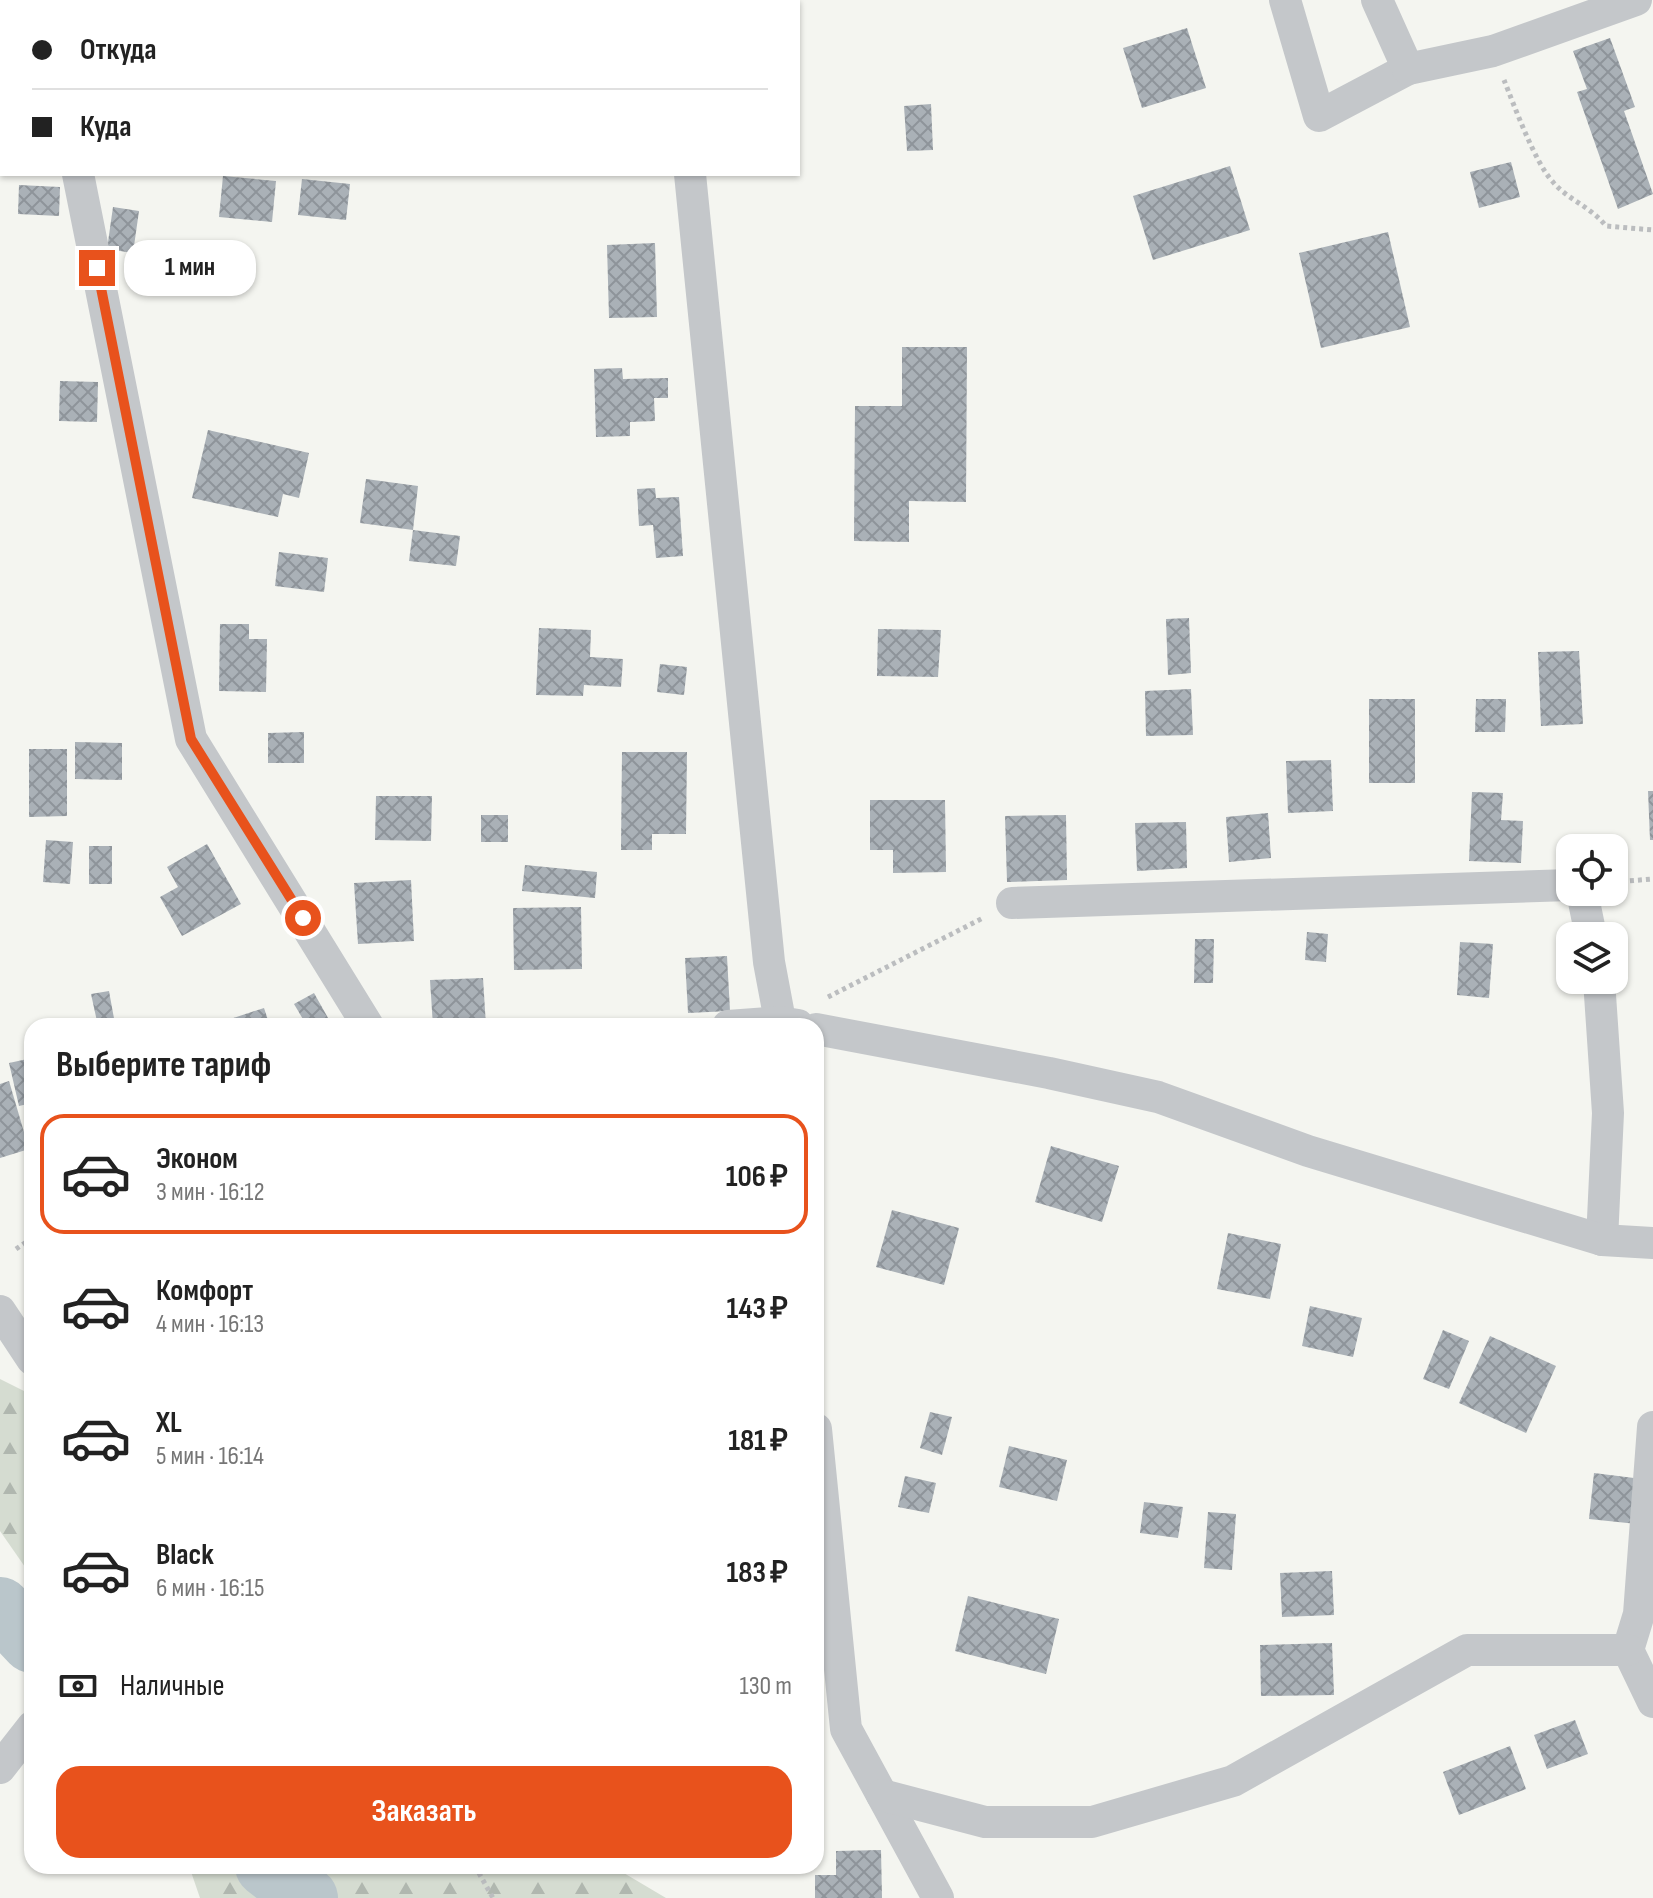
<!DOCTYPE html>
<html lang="ru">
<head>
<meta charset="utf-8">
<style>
	:root { --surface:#fff; --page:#f2f2f2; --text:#222; --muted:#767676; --line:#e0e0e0; --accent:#e8521c }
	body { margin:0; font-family:"Sofia Sans Condensed",sans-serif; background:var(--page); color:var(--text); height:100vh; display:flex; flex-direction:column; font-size:30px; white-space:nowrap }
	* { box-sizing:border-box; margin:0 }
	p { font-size:26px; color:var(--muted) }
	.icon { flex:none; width:44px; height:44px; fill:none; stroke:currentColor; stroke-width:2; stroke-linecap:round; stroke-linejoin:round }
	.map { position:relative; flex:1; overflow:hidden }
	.sheet { position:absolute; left:24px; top:1018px; width:800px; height:856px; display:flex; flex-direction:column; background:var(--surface); border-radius:24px; box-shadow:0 2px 6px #0004 }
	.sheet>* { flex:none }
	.guide { position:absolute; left:0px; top:0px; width:800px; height:176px; box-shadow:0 2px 6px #0004; display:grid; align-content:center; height:176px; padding:0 32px; background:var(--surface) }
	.buttons { position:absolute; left:1556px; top:834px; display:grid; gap:16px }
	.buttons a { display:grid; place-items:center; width:72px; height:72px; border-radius:16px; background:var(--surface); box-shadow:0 2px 6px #0004; font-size:40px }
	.end { position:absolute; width:36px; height:36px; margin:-18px; border:10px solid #e8521c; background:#fff; box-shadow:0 0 0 4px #fff }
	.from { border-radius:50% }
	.bubble { position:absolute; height:56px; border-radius:24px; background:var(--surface); box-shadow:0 2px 6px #0004; font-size:26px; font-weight:700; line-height:56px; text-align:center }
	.guide b { display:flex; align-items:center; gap:28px; height:76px; font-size:30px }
	.guide b+b { border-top:2px solid var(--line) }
	.guide i { width:20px; height:20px; background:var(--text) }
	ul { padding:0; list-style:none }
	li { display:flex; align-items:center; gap:24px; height:120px; margin:0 16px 12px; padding:0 16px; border:4px solid transparent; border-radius:24px }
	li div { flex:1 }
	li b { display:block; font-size:30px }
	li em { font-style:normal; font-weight:700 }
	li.on { border-color:var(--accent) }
	li>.icon { width:72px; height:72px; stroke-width:1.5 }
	h2 { padding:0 32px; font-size:36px; line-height:96px }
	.pay { display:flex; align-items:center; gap:20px; height:88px; padding:0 32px; font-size:30px }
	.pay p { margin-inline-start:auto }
	.action { display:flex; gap:16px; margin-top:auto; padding:16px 32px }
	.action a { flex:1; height:92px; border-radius:24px; background:var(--accent); color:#fff; font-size:32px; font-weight:700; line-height:92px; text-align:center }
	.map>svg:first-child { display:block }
	.forest { fill:url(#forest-firs) }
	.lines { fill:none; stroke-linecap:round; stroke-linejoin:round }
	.river { stroke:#bac6cb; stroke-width:62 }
	.building { fill:url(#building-cross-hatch) }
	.path { stroke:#bbbdbf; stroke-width:5; stroke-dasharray:4 4; stroke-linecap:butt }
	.minor { stroke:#c4c7ca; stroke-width:32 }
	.route { stroke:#e8521c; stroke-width:10 }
</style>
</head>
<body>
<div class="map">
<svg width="1653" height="1898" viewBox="0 0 1653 1898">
	<defs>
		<pattern id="forest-firs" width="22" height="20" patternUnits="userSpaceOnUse" patternTransform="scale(2)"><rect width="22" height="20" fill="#d5dcd1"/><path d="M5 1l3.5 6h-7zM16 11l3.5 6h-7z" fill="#b0b7af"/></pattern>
		<pattern id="building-cross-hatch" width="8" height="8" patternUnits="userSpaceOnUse" patternTransform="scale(2)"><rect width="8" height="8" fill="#aab1b7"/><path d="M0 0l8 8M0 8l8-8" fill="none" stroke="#8e949a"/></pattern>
	</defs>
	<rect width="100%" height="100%" fill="#f4f5f0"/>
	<g class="forest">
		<polygon points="0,1379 32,1395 32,1577 0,1531"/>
		<polygon points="189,1866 612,1866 666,1898 200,1898"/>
	</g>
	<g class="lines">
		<g class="river">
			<polyline points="0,1608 32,1642"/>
			<polyline points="266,1866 307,1898"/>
		</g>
	</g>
	<g class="building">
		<polygon points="1187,28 1206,88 1142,108 1123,48"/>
		<polygon points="1610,38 1635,107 1624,111 1653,194 1618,209 1577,92 1587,89 1573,51"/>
		<polygon points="931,104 933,150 907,151 904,106"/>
		<polygon points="1511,162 1520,197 1479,208 1470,172"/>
		<polygon points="1230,166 1250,230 1153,260 1133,196"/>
		<polygon points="223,176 276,181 272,222 219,217"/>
		<polygon points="302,179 350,184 346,220 298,215"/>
		<polygon points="19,185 60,187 59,216 18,214"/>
		<polygon points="113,207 139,211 133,253 107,249"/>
		<polygon points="1388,232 1410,327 1321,348 1299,253"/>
		<polygon points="655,243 657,317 609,318 607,245"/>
		<polygon points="902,347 967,347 966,502 909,501 909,542 854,541 855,406 902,406"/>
		<polygon points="622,368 623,379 668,378 668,398 654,398 655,421 630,422 630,436 596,437 594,369"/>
		<polygon points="60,381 98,382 97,422 59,421"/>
		<polygon points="208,430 309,453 299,498 283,494 278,517 192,498"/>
		<polygon points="366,479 418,486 413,530 360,523"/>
		<polygon points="655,488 656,498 679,497 683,556 656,558 653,525 639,526 637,489"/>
		<polygon points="413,530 460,536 456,566 409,561"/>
		<polygon points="279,552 328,558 324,592 275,586"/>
		<polygon points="1189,618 1191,673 1168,675 1166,619"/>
		<polygon points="220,624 249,624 249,639 267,639 266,692 219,691"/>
		<polygon points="539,628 591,630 590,657 623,659 621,687 584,685 583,696 536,695"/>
		<polygon points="878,629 941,630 938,677 877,676"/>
		<polygon points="1579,651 1583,724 1541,726 1538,652"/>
		<polygon points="660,664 687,667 684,695 657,692"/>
		<polygon points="1191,689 1193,735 1146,736 1145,691"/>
		<rect x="1369" y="699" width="46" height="84"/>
		<polygon points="1476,699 1506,699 1505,732 1475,732"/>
		<polygon points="304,732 304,763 268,763 268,733"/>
		<polygon points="75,742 122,743 122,780 75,779"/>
		<polygon points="29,749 67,749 67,816 29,817"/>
		<polygon points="622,752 687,752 686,834 652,834 652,850 621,850"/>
		<polygon points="1331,760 1333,811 1288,813 1286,761"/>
		<polygon points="1648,791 1653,791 1653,840 1650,840"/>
		<polygon points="1472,792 1503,793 1501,820 1523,821 1521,863 1469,861"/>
		<polygon points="376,796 432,796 431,841 375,840"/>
		<polygon points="870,800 945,800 946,872 893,873 893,850 870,850"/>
		<polygon points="1268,813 1271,858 1229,862 1226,817"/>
		<rect x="481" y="815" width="27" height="27"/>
		<polygon points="1066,815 1067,880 1007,882 1005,816"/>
		<polygon points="1186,822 1187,868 1137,871 1135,823"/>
		<polygon points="46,840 73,842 70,884 43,882"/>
		<polygon points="207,844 241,904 182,936 160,897 178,887 167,867"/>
		<rect x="89" y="846" width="23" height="38"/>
		<polygon points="525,865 597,872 595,898 522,891"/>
		<polygon points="411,880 414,941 358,944 354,883"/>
		<polygon points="581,907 582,969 514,970 513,908"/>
		<polygon points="1307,932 1328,934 1326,962 1305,960"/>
		<polygon points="1195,939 1214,939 1213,983 1194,983"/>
		<polygon points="1460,942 1493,944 1489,998 1457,995"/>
		<polygon points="727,956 730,1011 688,1013 685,958"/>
		<polygon points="483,978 486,1026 433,1026 430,980"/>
		<polygon points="109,991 115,1024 98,1026 91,994"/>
		<polygon points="314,993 332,1025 331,1026 307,1026 294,1004"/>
		<polygon points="264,1008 270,1026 213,1026 212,1025"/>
		<polygon points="32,1058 32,1103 19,1106 9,1063"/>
		<polygon points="9,1081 29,1149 0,1158 0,1084"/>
		<polygon points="1051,1146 1119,1166 1102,1222 1035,1202"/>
		<polygon points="892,1210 959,1228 944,1285 876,1267"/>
		<polygon points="1228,1233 1281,1244 1270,1299 1217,1289"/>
		<polygon points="1310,1306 1362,1318 1353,1357 1302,1346"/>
		<polygon points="1443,1330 1469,1341 1449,1389 1423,1379"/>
		<polygon points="1490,1336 1556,1366 1526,1433 1459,1403"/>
		<polygon points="930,1412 952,1417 942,1455 920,1448"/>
		<polygon points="1009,1446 1067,1460 1057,1501 999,1487"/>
		<polygon points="1594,1473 1642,1479 1637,1524 1589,1519"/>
		<polygon points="905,1476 936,1483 929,1513 898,1507"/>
		<polygon points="1144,1502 1183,1507 1178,1538 1140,1533"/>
		<polygon points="1208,1512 1236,1514 1232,1570 1204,1568"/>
		<polygon points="1332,1571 1334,1615 1282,1617 1280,1573"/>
		<polygon points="968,1596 1059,1619 1046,1674 955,1651"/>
		<polygon points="1332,1643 1334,1695 1261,1696 1260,1645"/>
		<polygon points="1575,1720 1588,1754 1547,1769 1534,1735"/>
		<polygon points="816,1722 820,1722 822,1776 816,1776"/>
		<polygon points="1510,1746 1526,1789 1459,1815 1443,1772"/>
		<polygon points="881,1850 882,1898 815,1898 815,1875 836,1875 836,1851"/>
	</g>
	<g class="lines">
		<g class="path">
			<path d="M1504,80C1514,105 1535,163 1553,182C1568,200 1590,206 1606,226L1653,230"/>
			<polyline points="1614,882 1653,879"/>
			<polyline points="828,997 983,918"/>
			<polyline points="16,1249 32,1238"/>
			<polyline points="475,1866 493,1898"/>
		</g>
		<g class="minor">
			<polyline points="666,0 667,2"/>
			<polyline points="1285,0 1319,116 1408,69"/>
			<polyline points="1377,0 1408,69 1493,51 1636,0"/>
			<polyline points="76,2 76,0"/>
			<polyline points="78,174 191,739 368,1026"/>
			<polyline points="690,174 769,962 781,1026"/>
			<polyline points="1582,892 1591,936"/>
			<polyline points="1012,903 1570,885"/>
			<polyline points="1599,980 1608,1113 1602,1240"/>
			<polyline points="728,1026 779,1022 798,1025"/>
			<polyline points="816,1029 1049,1073 1158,1097 1308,1151 1602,1240 1653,1243"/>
			<polyline points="0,1311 32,1359"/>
			<polyline points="1653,1427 1639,1614 1628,1650 1653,1702"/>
			<polyline points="816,1429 846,1729 938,1898"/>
			<polyline points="0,1768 32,1727"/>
			<polyline points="882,1795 985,1822 1092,1822 1233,1781 1467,1650 1628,1650"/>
		</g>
	</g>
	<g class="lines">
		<polyline class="route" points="97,268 191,739 303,918"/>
	</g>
</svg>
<div class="buttons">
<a><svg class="icon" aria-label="locate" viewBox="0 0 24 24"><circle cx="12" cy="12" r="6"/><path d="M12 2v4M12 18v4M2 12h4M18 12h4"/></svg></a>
<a><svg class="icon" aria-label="layers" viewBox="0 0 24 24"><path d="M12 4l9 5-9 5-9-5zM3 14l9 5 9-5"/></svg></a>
</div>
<i class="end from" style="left:303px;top:918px"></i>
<i class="end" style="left:97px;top:268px"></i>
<div class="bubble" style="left:124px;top:240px;width:132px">1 мин</div>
<div class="guide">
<b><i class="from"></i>Откуда</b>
<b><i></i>Куда</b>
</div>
<section class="sheet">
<h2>Выберите тариф</h2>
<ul>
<li class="on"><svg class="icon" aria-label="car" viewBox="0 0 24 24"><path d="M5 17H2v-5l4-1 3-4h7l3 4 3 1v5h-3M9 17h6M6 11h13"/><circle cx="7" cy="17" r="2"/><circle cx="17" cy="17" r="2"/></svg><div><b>Эконом</b><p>3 мин · 16:12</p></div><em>106 ₽</em></li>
<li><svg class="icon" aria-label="car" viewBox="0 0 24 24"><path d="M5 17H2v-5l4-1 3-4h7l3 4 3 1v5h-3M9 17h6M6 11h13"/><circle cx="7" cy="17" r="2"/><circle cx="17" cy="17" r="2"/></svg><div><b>Комфорт</b><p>4 мин · 16:13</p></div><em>143 ₽</em></li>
<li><svg class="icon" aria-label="car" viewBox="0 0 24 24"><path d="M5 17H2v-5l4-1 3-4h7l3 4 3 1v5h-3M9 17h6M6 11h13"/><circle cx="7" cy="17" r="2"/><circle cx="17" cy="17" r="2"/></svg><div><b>XL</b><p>5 мин · 16:14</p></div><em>181 ₽</em></li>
<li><svg class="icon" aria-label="car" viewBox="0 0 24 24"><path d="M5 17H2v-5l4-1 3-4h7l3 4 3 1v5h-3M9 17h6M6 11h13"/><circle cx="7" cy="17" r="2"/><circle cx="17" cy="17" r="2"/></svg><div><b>Black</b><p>6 мин · 16:15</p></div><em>183 ₽</em></li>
</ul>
<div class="pay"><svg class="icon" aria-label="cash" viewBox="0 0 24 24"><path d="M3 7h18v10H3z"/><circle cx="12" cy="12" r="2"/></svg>Наличные<p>130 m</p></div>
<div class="action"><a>Заказать</a></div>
</section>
</div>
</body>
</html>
